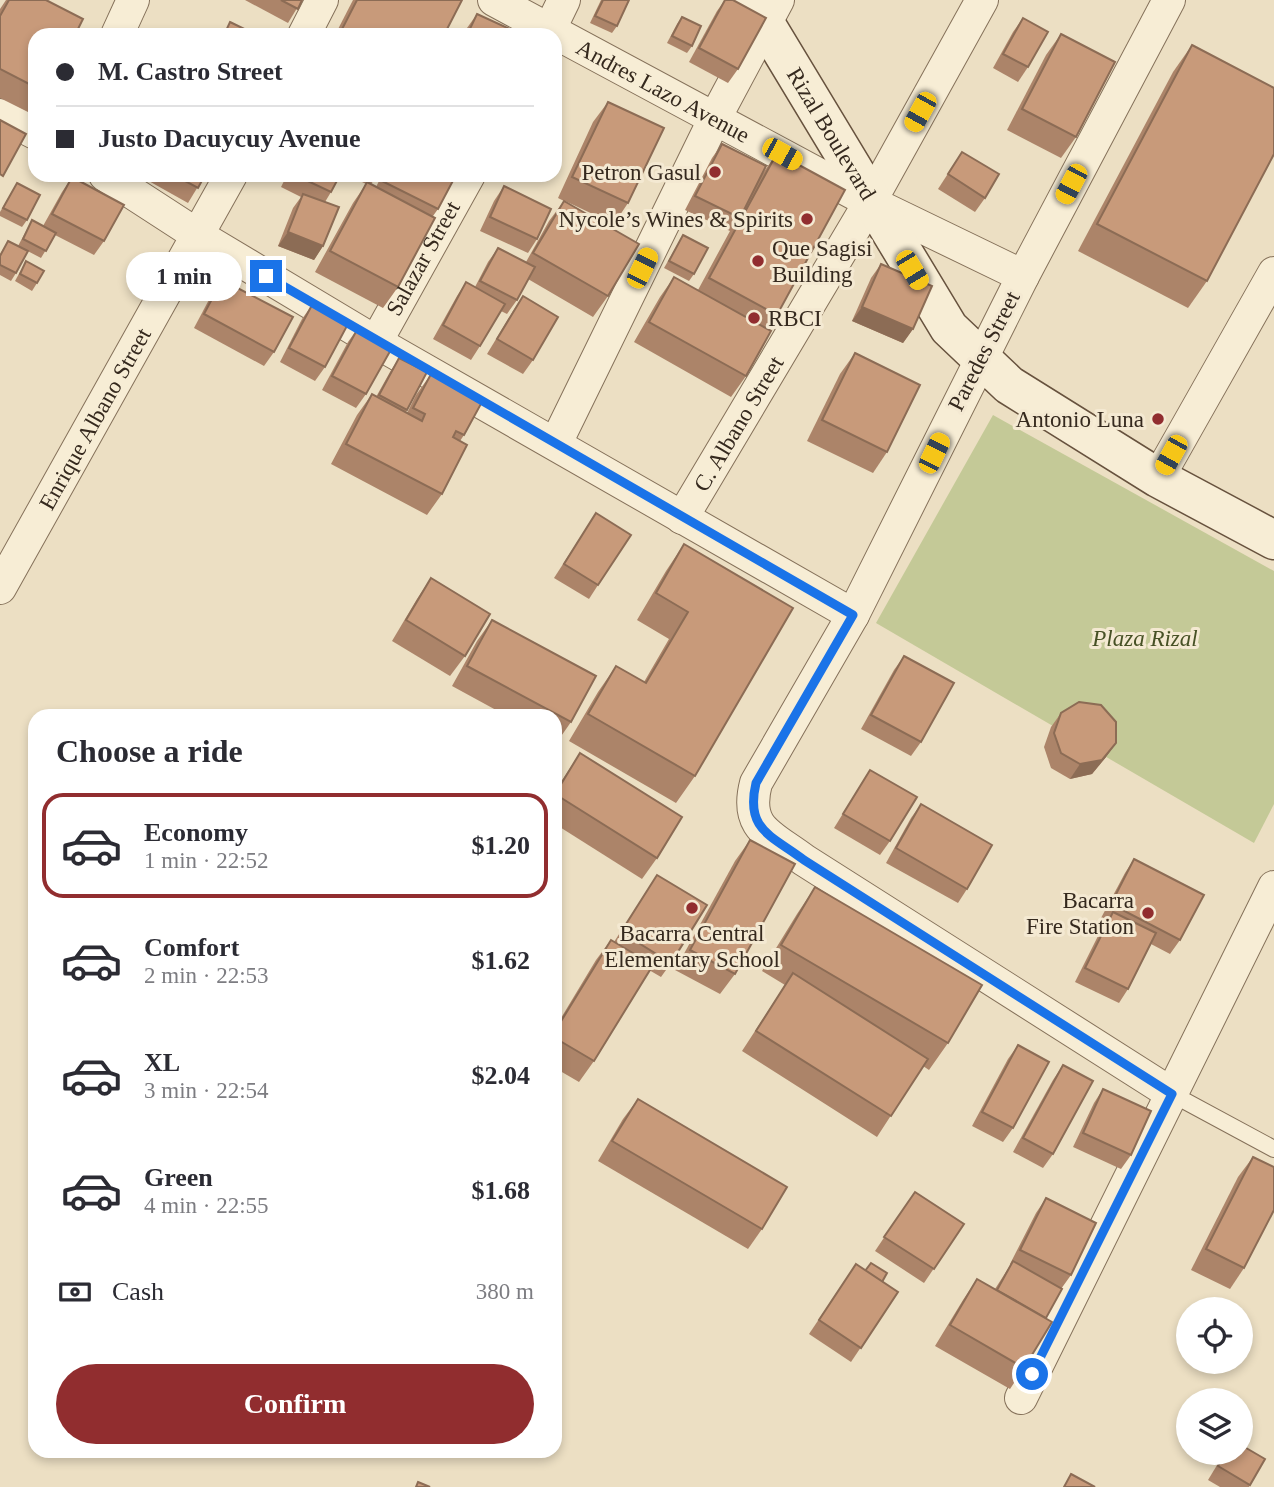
<!DOCTYPE html>
<html lang="en">
<head>
<meta charset="utf-8">
<style>
	:root { --surface:#fff; --page:#f7f7f7; --text:#2b2b33; --muted:#7c7c81; --line:#e1e1e2; --accent:#912d2f }
	body { margin:0; font-family:"Times New Roman",serif; background:var(--page); color:var(--text); height:100vh; display:flex; flex-direction:column; font-size:26px; white-space:nowrap }
	* { box-sizing:border-box; margin:0 }
	p { font-size:23px; color:var(--muted) }
	.icon { flex:none; width:38px; height:38px; fill:none; stroke:currentColor; stroke-width:2; stroke-linecap:round; stroke-linejoin:round }
	.map { position:relative; flex:1; overflow:hidden }
	.side { position:absolute; left:28px; top:709px; width:534px; height:749px; display:flex; flex-direction:column; background:var(--surface); border-radius:21px; box-shadow:0 4px 10px #0003 }
	.side>* { flex:none }
	.hud { position:absolute; left:28px; top:28px; width:534px; height:154px; border-radius:21px; box-shadow:0 4px 10px #0003; display:grid; align-content:center; height:154px; padding:0 28px; background:var(--surface) }
	.controls { position:absolute; left:1176px; top:1297px; display:grid; gap:14px }
	.controls a { display:grid; place-items:center; width:77px; height:77px; border-radius:50%; background:var(--surface); box-shadow:0 4px 10px #0003; font-size:35px }
	.end { position:absolute; width:32px; height:32px; margin:-16px; border:9px solid #1a73e8; background:#fff; box-shadow:0 0 0 4px #fff }
	.from { border-radius:50% }
	.bubble { position:absolute; height:49px; border-radius:24px; background:var(--surface); box-shadow:0 4px 10px #0003; font-size:23px; font-weight:700; line-height:49px; text-align:center }
	.car { position:absolute; width:21px; height:42px; margin:-21px -10px; border-radius:9px; box-shadow:0 0 5px 2px #0007; background:linear-gradient(#f5c518 24%,#345 0 40%,#f5c518 0 76%,#345 0 86%,#f5c518 0) }
	.hud b { display:flex; align-items:center; gap:24px; height:66px; font-size:26px }
	.hud b+b { border-top:2px solid var(--line) }
	.hud i { width:18px; height:18px; background:var(--text) }
	ul { padding:0; list-style:none }
	li { display:flex; align-items:center; gap:21px; height:105px; margin:0 14px 10px; padding:0 14px; border:4px solid transparent; border-radius:21px }
	li div { flex:1 }
	li b { display:block; font-size:26px }
	li em { font-style:normal; font-weight:700 }
	li.current { border-color:var(--accent) }
	li>.icon { width:63px; height:63px; stroke-width:1.5 }
	h2 { padding:0 28px; font-size:32px; line-height:84px }
	.pay { display:flex; align-items:center; gap:18px; height:77px; padding:0 28px; font-size:26px }
	.pay p { margin-inline-start:auto }
	.primary-button { display:flex; gap:14px; margin-top:auto; padding:14px 28px }
	.primary-button a { flex:1; height:80px; border-radius:42px; background:var(--accent); color:#fff; font-size:28px; font-weight:700; line-height:80px; text-align:center }
	.map>svg:first-child { display:block }
	.green { fill:#c4c997 }
	.lines { fill:none; stroke-linecap:round; stroke-linejoin:round }
	.lane-casing { stroke:#85715a; stroke-width:18 }
	.street-casing { stroke:#85715a; stroke-width:34 }
	.secondary-casing { stroke:#67523e; stroke-width:41 }
	.lane { stroke:#f7edd5; stroke-width:16 }
	.street { stroke:#f7edd5; stroke-width:32 }
	.secondary { stroke:#f7edd5; stroke-width:38 }
	.wall { fill:#ac8469 }
	.shaded-wall { fill:#8c6c55 }
	.building { fill:#c89a7a; stroke:#8c6c55; stroke-width:2 }
	.route { stroke:#1a73e8; stroke-width:9 }
	.poi-dot { fill:#912d2f; stroke:#f4e9d2; stroke-width:2.5 }
	.labels { text-anchor:middle; dominant-baseline:central; stroke-width:6; stroke-linejoin:round; paint-order:stroke }
	.street-label { font-size:23px; fill:#35291e; stroke:#f4e9d2 }
	.poi-label { font-size:23px; fill:#35291e; stroke:#f4e9d2; text-anchor:end }
	.park-label { font-size:23px; font-style:italic; fill:#475125; stroke:#f4e9d2 }
</style>
</head>
<body>
<div class="map">
<svg width="1274" height="1487" viewBox="0 0 1274 1487">
	<rect width="100%" height="100%" fill="#ecdfc3"/>
	<polygon class="green" points="993,415 1274,571 1274,804 1254,843 876,623"/>
	<g class="lines">
		<g class="lane-casing">
			<polyline id="lane" points="1172,1094 1274,1149"/>
		</g>
		<g class="street-casing">
			<g id="street">
				<path id="s1" d="M494,0L870,202L1023,276"/>
				<path d="M1169,0L1023,276L853,615L756,783C744,829 771,835 804,860L1172,1094"/>
				<polyline points="117,35 133,0"/>
				<polyline points="304,35 322,0"/>
				<polyline points="547,35 564,0"/>
				<polyline points="0,115 35,133"/>
				<polyline points="105,175 199,236 376,342 853,615"/>
				<path id="s2" d="M376,342L469,175"/>
				<polyline points="556,443 715,118 778,0"/>
				<polyline points="1158,478 1274,273"/>
				<path id="s3" d="M682,518L870,202L982,0"/>
				<path id="s4" d="M0,588L231,175"/>
				<polyline points="1021,1398 1274,887"/>
			</g>
		</g>
		<g class="secondary-casing">
			<g id="secondary">
				<path id="s5" d="M751,0L949,328L1009,385L1158,478L1274,540"/>
			</g>
		</g>
		<use href="#lane" class="lane"/>
		<use href="#street" class="street"/>
		<use href="#secondary" class="secondary"/>
	</g>
	<g class="wall">
		<polygon points="6,0 46,0 35,35 35,107 30,113 0,98 0,9"/>
		<polygon points="245,0 302,0 288,23"/>
		<polygon points="353,0 462,0 444,35 335,35"/>
		<polygon points="601,0 629,0 617,26 612,33 590,23"/>
		<polygon points="725,0 738,69 728,83 689,62 717,11"/>
		<polygon points="477,14 512,35 464,35 467,28"/>
		<polygon points="682,17 692,46 687,53 667,43 677,24"/>
		<polygon points="1023,18 1028,67 1018,82 993,68 1013,32"/>
		<polygon points="1061,34 1076,137 1061,158 1007,130 1046,55"/>
		<polygon points="1192,45 1207,281 1188,308 1078,251 1173,72"/>
		<polygon points="608,102 628,203 614,224 565,201 608,296 593,317 528,279 517,300 507,314 501,311 480,346 471,360 433,339 457,296 466,282 475,287 488,262 498,248 526,262 549,221 564,201 558,198 593,122"/>
		<polygon points="722,144 761,176 777,153 777,315 768,329 746,376 731,397 634,342 660,297 674,277 698,290 730,231 685,210 712,158"/>
		<polygon points="962,152 985,198 975,212 938,189"/>
		<polygon points="150,175 205,175 188,203 147,180"/>
		<polygon points="287,175 340,175 331,192 325,202 323,246 314,260 278,246 293,208 301,197 281,187"/>
		<polygon points="348,175 378,175 371,184 376,187 382,175 456,175 438,209 433,216 398,287 383,308 315,272 353,203 366,184"/>
		<polygon points="72,177 104,241 94,255 55,235 41,258 18,246 32,220 43,226 62,192"/>
		<polygon points="17,183 27,220 22,227 0,216 0,212"/>
		<polygon points="504,186 537,239 528,253 480,231 494,201"/>
		<polygon points="683,235 694,274 689,281 664,268"/>
		<polygon points="8,241 16,273 11,281 0,275 0,254"/>
		<polygon points="26,261 37,283 32,291 15,281"/>
		<polygon points="881,264 913,329 903,343 852,321 871,278"/>
		<polygon points="222,280 274,352 264,366 194,328 212,294"/>
		<polygon points="523,296 533,360 523,374 487,354 513,311"/>
		<polygon points="312,305 325,367 315,381 280,362 302,319"/>
		<polygon points="358,328 366,394 356,408 322,390 348,342"/>
		<polygon points="855,353 887,452 873,473 807,441 840,374"/>
		<polygon points="399,358 427,372 406,412 407,413 416,395 431,374 464,435 460,441 442,494 427,515 331,464 357,415 372,394 376,397 390,372"/>
		<polygon points="596,513 598,585 589,599 554,578"/>
		<polygon points="684,544 695,776 676,803 569,741 598,692 616,666 644,682 669,639 637,620 666,571"/>
		<polygon points="431,578 465,656 450,676 392,641 417,599"/>
		<polygon points="492,620 571,722 557,742 555,741 555,716 507,716 452,686 477,641"/>
		<polygon points="904,656 921,742 911,756 861,729 894,670"/>
		<polygon points="1061,713 1106,757 1092,774 1070,779 1051,768 1044,747 1051,727"/>
		<polygon points="580,753 657,858 642,879 555,824 555,791"/>
		<polygon points="870,770 890,841 880,855 834,828"/>
		<polygon points="921,804 967,889 958,903 886,863 911,818"/>
		<polygon points="750,840 735,974 720,994 675,970 735,861"/>
		<polygon points="1134,859 1180,940 1170,954 1151,944 1128,989 1119,1003 1075,982 1106,920 1101,918 1125,873"/>
		<polygon points="657,875 671,963 661,977 649,970 594,1061 579,1082 555,1068 555,1028 596,960 611,940 614,942"/>
		<polygon points="815,887 948,1043 929,1070 923,1066 877,1137 742,1051 785,985 762,971 797,914"/>
		<polygon points="1018,1045 1013,1128 1003,1142 972,1126 1008,1059"/>
		<polygon points="1063,1065 1053,1154 1043,1168 1013,1152 1053,1080"/>
		<polygon points="1103,1089 1131,1155 1121,1169 1073,1147 1094,1103"/>
		<polygon points="638,1099 762,1229 748,1249 598,1161 623,1119"/>
		<polygon points="1253,1157 1244,1268 1230,1289 1191,1270 1238,1177"/>
		<polygon points="915,1192 964,1224 924,1283 875,1251"/>
		<polygon points="1046,1198 1071,1275 1061,1289 1046,1318 1024,1368 1010,1389 935,1346 963,1300 977,1279 995,1289 1011,1264 1010,1264 1036,1213"/>
		<polygon points="856,1264 898,1292 851,1362 809,1334"/>
		<polygon points="1225,1452 1241,1452 1265,1459 1249,1487 1220,1487 1208,1480"/>
	</g>
	<g class="shaded-wall">
		<polygon points="288,232 323,246 314,260 278,246"/>
		<polygon points="862,307 913,329 903,343 852,321"/>
		<polygon points="1116,743 1106,757 1092,774 1070,779 1080,764"/>
	</g>
	<g class="building">
		<polygon points="9,0 46,0 83,19 75,35 35,35 35,87 0,69 0,16"/>
		<polygon points="281,0 302,0 298,9"/>
		<polygon points="357,0 462,0 444,35 339,35"/>
		<polygon points="603,0 629,0 617,26 595,16"/>
		<polygon points="725,0 733,0 766,18 738,69 699,48"/>
		<polygon points="477,14 514,31 512,35 467,35"/>
		<polygon points="682,17 701,26 692,46 672,36"/>
		<polygon points="1023,18 1048,32 1028,67 1003,54"/>
		<polygon points="230,22 257,35 224,35"/>
		<polygon points="1061,34 1115,62 1076,137 1022,109"/>
		<polygon points="1192,45 1274,88 1274,154 1207,281 1097,224"/>
		<polygon points="608,102 664,128 628,203 572,177"/>
		<polygon points="0,120 26,134 3,176 0,174"/>
		<polygon points="722,144 766,166 740,218 695,196"/>
		<polygon points="962,152 999,174 985,198 948,174"/>
		<polygon points="777,153 845,190 777,315 709,278"/>
		<polygon points="174,175 205,175 198,188"/>
		<polygon points="295,175 340,175 331,192"/>
		<polygon points="385,175 456,175 438,209 382,181"/>
		<polygon points="72,177 124,205 104,241 52,214"/>
		<polygon points="367,182 435,218 398,287 330,251"/>
		<polygon points="17,183 40,195 27,220 3,208"/>
		<polygon points="504,186 551,209 537,239 490,217"/>
		<polygon points="303,194 339,207 323,246 288,232"/>
		<polygon points="564,201 639,244 608,296 533,253"/>
		<polygon points="32,220 56,233 46,251 23,239"/>
		<polygon points="683,235 708,248 694,274 669,261"/>
		<polygon points="8,241 28,251 16,273 0,265 0,256"/>
		<polygon points="498,248 535,267 517,300 480,281"/>
		<polygon points="26,261 44,271 37,283 20,274"/>
		<polygon points="881,264 932,286 913,329 862,307"/>
		<polygon points="674,277 771,331 746,376 649,322"/>
		<polygon points="222,280 293,317 274,352 204,314"/>
		<polygon points="466,282 505,304 480,346 443,325"/>
		<polygon points="523,296 558,317 533,360 497,339"/>
		<polygon points="312,305 348,324 325,367 289,348"/>
		<polygon points="358,328 393,346 366,394 332,376"/>
		<polygon points="855,353 920,385 887,452 822,420"/>
		<polygon points="399,358 427,372 407,410 379,395"/>
		<polygon points="431,374 482,402 464,435 456,431 453,437 467,445 442,494 346,444 372,394 422,421 425,414 413,408"/>
		<polygon points="596,513 631,535 598,585 564,564"/>
		<polygon points="684,544 793,608 695,776 588,714 616,666 646,683 688,612 656,593"/>
		<polygon points="431,578 490,614 465,656 406,620"/>
		<polygon points="492,620 596,676 571,722 467,666"/>
		<polygon points="904,656 954,683 921,742 871,715"/>
		<polygon points="1079,702 1101,705 1116,722 1116,743 1102,760 1080,764 1061,753 1054,733 1061,713"/>
		<polygon points="580,753 682,817 657,858 555,794"/>
		<polygon points="870,770 917,797 890,841 843,814"/>
		<polygon points="921,804 992,845 967,889 896,848"/>
		<polygon points="750,840 795,864 735,974 690,950"/>
		<polygon points="1134,859 1204,895 1180,940 1111,904"/>
		<polygon points="657,875 707,905 671,963 621,932"/>
		<polygon points="815,887 982,985 948,1043 781,945"/>
		<polygon points="1113,912 1156,933 1128,989 1085,968"/>
		<polygon points="611,940 653,965 594,1061 555,1038 555,1031"/>
		<polygon points="793,973 928,1059 891,1116 756,1031"/>
		<polygon points="1018,1045 1049,1062 1013,1128 982,1112"/>
		<polygon points="1063,1065 1093,1081 1053,1154 1023,1138"/>
		<polygon points="1103,1089 1151,1111 1131,1155 1083,1133"/>
		<polygon points="638,1099 787,1187 762,1229 612,1141"/>
		<polygon points="1253,1157 1274,1167 1274,1210 1244,1268 1206,1249"/>
		<polygon points="915,1192 964,1224 934,1269 884,1237"/>
		<polygon points="1046,1198 1096,1223 1071,1275 1020,1250"/>
		<polygon points="1013,1261 1062,1289 1046,1318 997,1290"/>
		<polygon points="871,1263 887,1273 882,1282 865,1271"/>
		<polygon points="856,1264 898,1292 861,1348 819,1320"/>
		<polygon points="977,1279 1052,1322 1024,1368 950,1325"/>
		<polygon points="1241,1445 1265,1459 1250,1485 1218,1466 1226,1452 1241,1452"/>
		<polygon points="1071,1474 1095,1487 1064,1487"/>
		<polygon points="418,1482 430,1487 416,1487"/>
	</g>
	<g class="lines">
		<path class="route" d="M266,276L853,615L756,783C745,830 771,835 804,860L1172,1094L1032,1374"/>
	</g>
	<g class="poi-dot">
		<circle cx="715" cy="172" r="7"/>
		<circle cx="807" cy="219" r="7"/>
		<circle cx="758" cy="261" r="7"/>
		<circle cx="754" cy="318" r="7"/>
		<circle cx="1158" cy="419" r="7"/>
		<circle cx="692" cy="908" r="7"/>
		<circle cx="1148" cy="913" r="7"/>
	</g>
	<g class="labels">
		<g class="street-label">
			<text stroke="none"><textPath href="#s1" startOffset="192">Andres Lazo Avenue</textPath></text>
			<text stroke="none"><textPath href="#s5" startOffset="156">Rizal Boulevard</textPath></text>
			<text stroke="none"><textPath href="#s2" startOffset="96">Salazar Street</textPath></text>
			<text transform="translate(984 351) rotate(-63)">Paredes Street</text>
			<text stroke="none"><textPath href="#s4" startOffset="194">Enrique Albano Street</textPath></text>
			<text stroke="none"><textPath href="#s3" startOffset="110">C. Albano Street</textPath></text>
		</g>
		<g class="poi-label">
			<text x="701" y="172">Petron Gasul</text>
			<text x="793" y="219">Nycole’s Wines &amp; Spirits</text>
			<text x="772" y="248" text-anchor="start">Que Sagisi<tspan x="772" dy="26">Building</tspan></text>
			<text x="768" y="318" text-anchor="start">RBCI</text>
			<text x="1144" y="419">Antonio Luna</text>
			<text x="1134" y="900">Bacarra<tspan x="1134" dy="26">Fire Station</tspan></text>
			<text x="692" y="933" text-anchor="middle">Bacarra Central<tspan x="692" dy="26">Elementary School</tspan></text>
		</g>
		<g class="park-label">
			<text x="1145" y="638">Plaza Rizal</text>
		</g>
	</g>
</svg>
<div class="controls">
<a><svg class="icon" aria-label="locate" viewBox="0 0 24 24"><circle cx="12" cy="12" r="6"/><path d="M12 2v4M12 18v4M2 12h4M18 12h4"/></svg></a>
<a><svg class="icon" aria-label="layers" viewBox="0 0 24 24"><path d="M12 4l9 5-9 5-9-5zM3 14l9 5 9-5"/></svg></a>
</div>
<i class="end from" style="left:1032px;top:1374px"></i>
<i class="end" style="left:266px;top:276px"></i>
<div class="bubble" style="left:126px;top:252px;width:116px">1 min</div>
<i class="car" style="left:920px;top:112px;rotate:209deg"></i>
<i class="car" style="left:782px;top:154px;rotate:119deg"></i>
<i class="car" style="left:1071px;top:184px;rotate:208deg"></i>
<i class="car" style="left:642px;top:268px;rotate:26deg"></i>
<i class="car" style="left:912px;top:270px;rotate:149deg"></i>
<i class="car" style="left:934px;top:453px;rotate:26deg"></i>
<i class="car" style="left:1171px;top:455px;rotate:209deg"></i>
<div class="hud">
<b><i class="from"></i>M. Castro Street</b>
<b><i></i>Justo Dacuycuy Avenue</b>
</div>
<section class="side">
<h2>Choose a ride</h2>
<ul>
<li class="current"><svg class="icon" aria-label="car" viewBox="0 0 24 24"><path d="M5 17H2v-5l4-1 3-4h7l3 4 3 1v5h-3M9 17h6M6 11h13"/><circle cx="7" cy="17" r="2"/><circle cx="17" cy="17" r="2"/></svg><div><b>Economy</b><p>1 min · 22:52</p></div><em>$1.20</em></li>
<li><svg class="icon" aria-label="car" viewBox="0 0 24 24"><path d="M5 17H2v-5l4-1 3-4h7l3 4 3 1v5h-3M9 17h6M6 11h13"/><circle cx="7" cy="17" r="2"/><circle cx="17" cy="17" r="2"/></svg><div><b>Comfort</b><p>2 min · 22:53</p></div><em>$1.62</em></li>
<li><svg class="icon" aria-label="car" viewBox="0 0 24 24"><path d="M5 17H2v-5l4-1 3-4h7l3 4 3 1v5h-3M9 17h6M6 11h13"/><circle cx="7" cy="17" r="2"/><circle cx="17" cy="17" r="2"/></svg><div><b>XL</b><p>3 min · 22:54</p></div><em>$2.04</em></li>
<li><svg class="icon" aria-label="car" viewBox="0 0 24 24"><path d="M5 17H2v-5l4-1 3-4h7l3 4 3 1v5h-3M9 17h6M6 11h13"/><circle cx="7" cy="17" r="2"/><circle cx="17" cy="17" r="2"/></svg><div><b>Green</b><p>4 min · 22:55</p></div><em>$1.68</em></li>
</ul>
<div class="pay"><svg class="icon" aria-label="cash" viewBox="0 0 24 24"><path d="M3 7h18v10H3z"/><circle cx="12" cy="12" r="2"/></svg>Cash<p>380 m</p></div>
<div class="primary-button"><a>Confirm</a></div>
</section>
</div>
</body>
</html>
